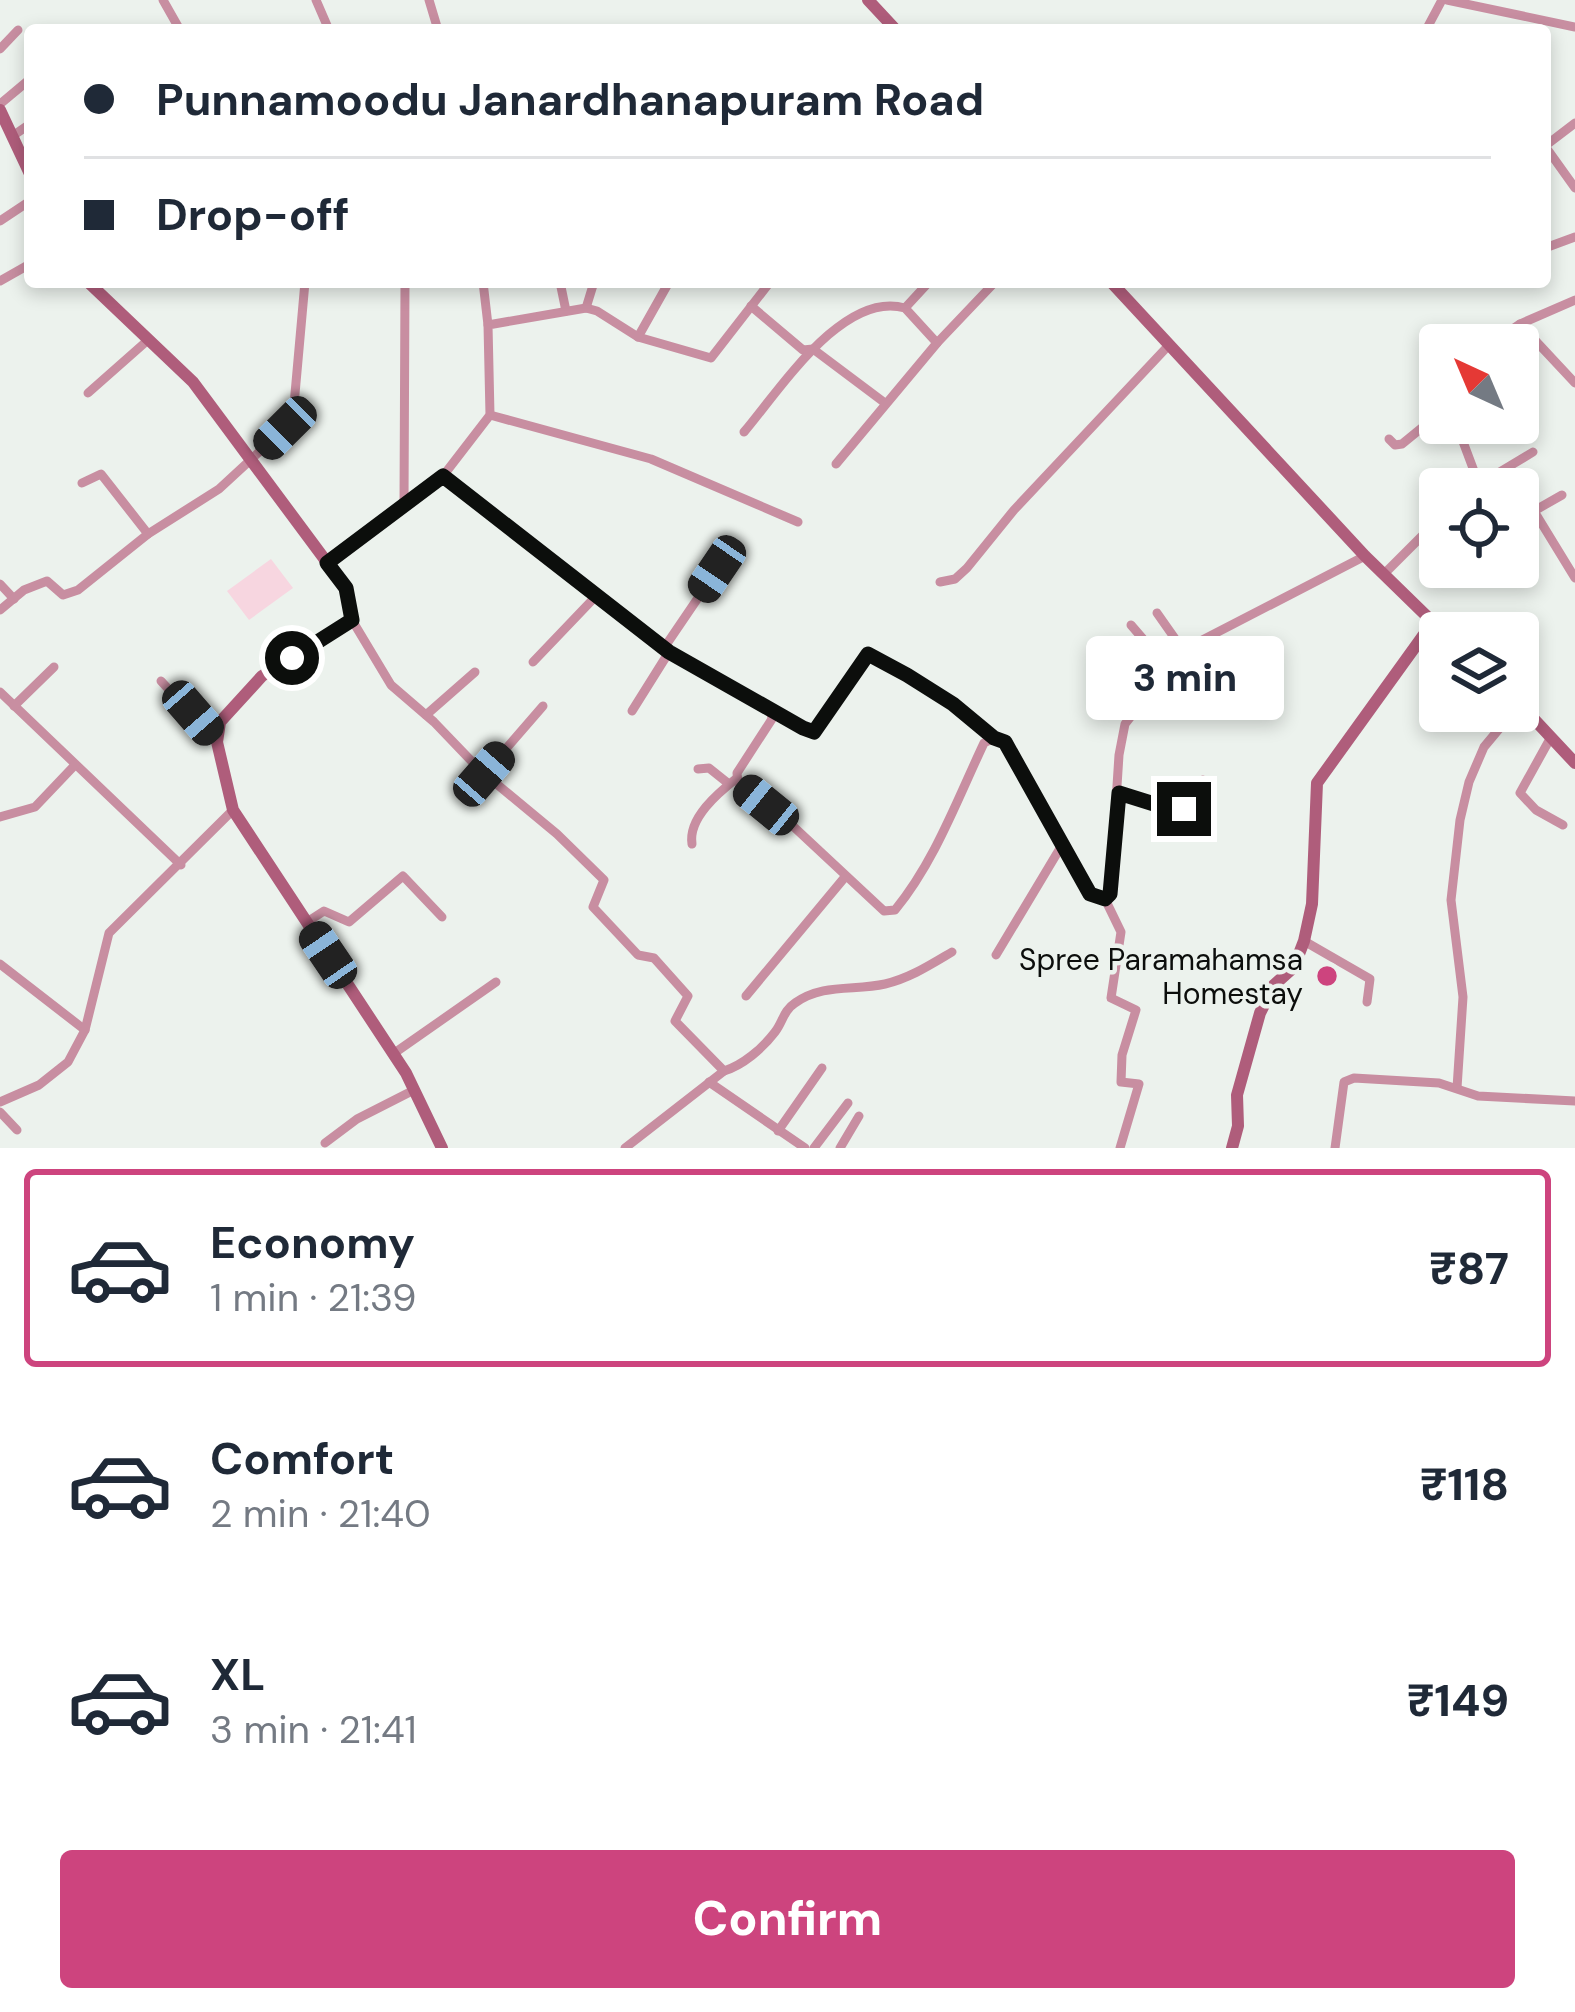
<!DOCTYPE html>
<html lang="en">
<head>
<meta charset="utf-8">
<style>
	:root { --surface:#fff; --page:#f2f2f3; --text:#1f2937; --muted:#747a83; --line:#e0e1e3; --accent:#cd447e }
	body { margin:0; font-family:"DM Sans",sans-serif; background:var(--page); color:var(--text); height:100vh; display:flex; flex-direction:column; font-size:45px; white-space:nowrap }
	* { box-sizing:border-box; margin:0 }
	p { font-size:39px; color:var(--muted) }
	.icon { flex:none; width:66px; height:66px; fill:none; stroke:currentColor; stroke-width:2; stroke-linecap:round; stroke-linejoin:round }
	.map { position:relative; height:1148px; overflow:hidden }
	.sheet { display:flex; flex-direction:column; background:var(--surface); flex:1 }
	.sheet>* { flex:none }
	.top-card { position:absolute; left:24px; top:24px; width:1527px; height:264px; border-radius:12px; box-shadow:0 6px 18px #0003; display:grid; align-content:center; height:264px; padding:0 60px; background:var(--surface) }
	.needle { width:78px; rotate:316deg }
	.buttons { position:absolute; left:1419px; top:324px; display:grid; gap:24px }
	.buttons a { display:grid; place-items:center; width:120px; height:120px; border-radius:12px; background:var(--surface); box-shadow:0 6px 18px #0003; font-size:60px }
	.end { position:absolute; width:54px; height:54px; margin:-27px; border:15px solid #0c0e0c; background:#fff; box-shadow:0 0 0 6px #fff }
	.from { border-radius:50% }
	.bubble { position:absolute; height:84px; border-radius:12px; background:var(--surface); box-shadow:0 6px 18px #0003; font-size:39px; font-weight:800; line-height:84px; text-align:center }
	.car { position:absolute; width:36px; height:72px; margin:-36px -18px; border-radius:15px; box-shadow:0 0 9px 3px #0007; background:linear-gradient(#222 24%,#8ab4d8 0 40%,#222 0 76%,#8ab4d8 0 86%,#222 0) }
	.top-card b { display:flex; align-items:center; gap:42px; height:114px; font-size:45px }
	.top-card b+b { border-top:3px solid var(--line) }
	.top-card i { width:30px; height:30px; background:var(--text) }
	ul { padding:21px 0 0; list-style:none }
	li { display:flex; align-items:center; gap:36px; height:198px; margin:0 24px 18px; padding:0 36px; border:6px solid transparent; border-radius:12px }
	li div { flex:1 }
	li b { display:block; font-size:45px }
	li em { font-style:normal; font-weight:800 }
	li.current { border-color:var(--accent) }
	li>.icon { width:108px; height:108px; stroke-width:1.5 }
	.primary-button { display:flex; gap:24px; margin-top:auto; padding:24px 60px }
	.primary-button a { flex:1; height:138px; border-radius:12px; background:var(--accent); color:#fff; font-size:48px; font-weight:800; line-height:138px; text-align:center }
	.map>svg:first-child { display:block }
	.green { fill:#f7d6e0 }
	.lines { fill:none; stroke-linecap:round; stroke-linejoin:round }
	.minor { stroke:#c88ea1; stroke-width:9 }
	.secondary { stroke:#af5d7b; stroke-width:12 }
	.route { stroke:#0c0e0c; stroke-width:15 }
	.poi-dot { fill:#cd447e; stroke:#ecf2ed; stroke-width:4.5 }
	.labels { text-anchor:middle; dominant-baseline:central; stroke-width:9; stroke-linejoin:round; paint-order:stroke }
	.poi-label { font-size:30px; fill:#0c0e0c; stroke:#ecf2ed; text-anchor:end }
</style>
</head>
<body>
<div class="map">
<svg width="1575" height="1148" viewBox="0 0 1575 1148">
	<rect width="100%" height="100%" fill="#ecf2ed"/>
	<polygon class="green" points="271,559 293,588 249,620 227,591"/>
	<g class="lines">
		<g class="minor">
			<polyline points="163,0 180,30"/>
			<polyline points="316,0 329,30"/>
			<polyline points="429,0 438,30"/>
			<polyline points="1447,0 1575,27"/>
			<polyline points="1426,30 1442,0"/>
			<polyline points="0,49 18,30"/>
			<polyline points="0,104 30,79"/>
			<polyline points="1575,123 1545,146 1575,188"/>
			<polyline points="14,135 30,124"/>
			<polyline points="0,221 30,201"/>
			<polyline points="1545,248 1575,237"/>
			<polyline points="0,281 30,264"/>
			<polyline points="483,282 488,325"/>
			<polyline points="560,282 566,311"/>
			<polyline points="751,306 803,350 813,349 885,403"/>
			<polyline points="586,308 594,282"/>
			<polyline points="1520,324 1575,383"/>
			<polyline points="638,337 669,282"/>
			<polyline points="937,343 995,282"/>
			<polyline points="1489,345 1520,324 1575,300"/>
			<polyline points="88,393 148,340"/>
			<polyline points="490,415 651,459 798,522"/>
			<polyline points="1456,423 1477,479 1476,489"/>
			<path d="M744,432C779,391 843,290 905,308"/>
			<polyline points="1389,439 1395,445 1402,444 1440,413"/>
			<polyline points="836,464 937,343 905,308 929,282"/>
			<path d="M443,476L669,652L771,711L772,719L737,773L738,782L795,828L884,911L895,910C935,861 957,800 984,743L994,738L1005,742L1090,894L1105,899"/>
			<polyline points="82,483 101,474 148,534"/>
			<polyline points="1478,485 1533,452"/>
			<polyline points="404,503 405,282"/>
			<polyline points="1518,503 1534,511 1575,578"/>
			<polyline points="1534,511 1562,495"/>
			<polyline points="327,563 443,476 490,415 488,325 586,308 597,311 638,337 711,358 770,282"/>
			<polyline points="1385,573 1440,518"/>
			<polyline points="940,582 955,579 967,568 1014,510 1169,345"/>
			<polyline points="0,584 14,599"/>
			<polyline points="0,610 24,590 47,581 63,595 78,590 148,534 219,489 285,428 293,416 305,282"/>
			<polyline points="1157,613 1183,650"/>
			<polyline points="352,620 391,685 434,722 481,771 557,834 604,880 593,907 638,955 654,958 688,996 675,1021 724,1071"/>
			<polyline points="1131,625 1168,668"/>
			<polyline points="664,648 717,570"/>
			<polyline points="533,662 597,595"/>
			<polyline points="161,681 217,742"/>
			<polyline points="0,692 181,865"/>
			<polyline points="14,706 54,667"/>
			<polyline points="632,711 669,652"/>
			<polyline points="774,714 814,732 869,654 946,700 994,738"/>
			<polyline points="426,715 475,672"/>
			<polyline points="1551,737 1520,793 1536,810 1563,825"/>
			<polyline points="698,769 709,768 729,784"/>
			<polyline points="484,774 543,706"/>
			<path d="M1119,793C1160,806 1181,827 1203,780"/>
			<polyline points="0,817 35,807 75,765"/>
			<path d="M692,844C688,818 718,793 737,778"/>
			<polyline points="307,922 324,911 349,922 403,876 442,917"/>
			<polyline points="1304,941 1370,979 1367,1002"/>
			<polyline points="996,955 1062,845"/>
			<polyline points="0,964 85,1030"/>
			<polyline points="746,996 845,877"/>
			<polyline points="393,1054 496,982"/>
			<polyline points="709,1082 805,1148"/>
			<polyline points="1457,1088 1463,997 1451,900 1460,820 1469,782 1484,747 1514,711"/>
			<polyline points="0,1102 39,1085 68,1062 85,1030 109,933 233,810"/>
			<polyline points="0,1112 17,1130"/>
			<polyline points="778,1131 822,1068"/>
			<polyline points="325,1143 357,1119 414,1090"/>
			<path d="M625,1148L724,1071C743,1065 762,1049 775,1032C783,1022 783,1011 795,1003C823,983 854,991 885,984C910,978 930,965 952,952"/>
			<polyline points="814,1148 848,1103"/>
			<polyline points="840,1148 859,1116"/>
			<polyline points="1120,1148 1139,1084 1121,1082 1122,1055 1136,1010 1111,998 1121,932 1105,899 1110,894 1119,755 1125,724 1183,650 1365,556"/>
			<polyline points="1335,1148 1344,1082 1354,1078 1439,1083 1478,1096 1575,1101"/>
		</g>
		<g class="secondary">
			<polyline points="868,0 896,30"/>
			<polyline points="0,110 30,174"/>
			<polyline points="88,282 193,382 346,588 352,620 262,676 220,722 217,742 233,810 406,1073 442,1148"/>
			<polyline points="1111,282 1365,556 1444,633"/>
			<polyline points="1518,702 1575,763"/>
			<polyline points="1232,1148 1238,1126 1237,1095 1260,1013 1274,985 1294,967 1304,941 1312,904 1317,783 1433,622"/>
		</g>
	</g>
	<g class="lines">
		<polyline class="route" points="292,658 352,620 346,588 327,563 443,476 669,652 803,728 814,732 868,654 907,675 953,704 994,738 1005,742 1090,894 1105,899 1110,894 1119,793 1170,809 1184,809"/>
	</g>
	<circle class="poi-dot" cx="1327" cy="976" r="12"/>
	<g class="labels">
		<g class="poi-label">
			<text x="1303" y="959">Spree Paramahamsa<tspan x="1303" dy="34">Homestay</tspan></text>
		</g>
	</g>
</svg>
<div class="buttons">
<a><svg class="needle" viewBox="-14 -14 28 28"><path d="M0-13l5 13h-10z" fill="#e53935"/><path d="M0 13l5-13h-10z" fill="#747a83"/></svg></a>
<a><svg class="icon" aria-label="locate" viewBox="0 0 24 24"><circle cx="12" cy="12" r="6"/><path d="M12 2v4M12 18v4M2 12h4M18 12h4"/></svg></a>
<a><svg class="icon" aria-label="layers" viewBox="0 0 24 24"><path d="M12 4l9 5-9 5-9-5zM3 14l9 5 9-5"/></svg></a>
</div>
<i class="end from" style="left:292px;top:658px"></i>
<i class="end" style="left:1184px;top:809px"></i>
<div class="bubble" style="left:1086px;top:636px;width:198px">3 min</div>
<i class="car" style="left:285px;top:428px;rotate:225deg"></i>
<i class="car" style="left:717px;top:569px;rotate:214deg"></i>
<i class="car" style="left:193px;top:713px;rotate:139deg"></i>
<i class="car" style="left:484px;top:774px;rotate:41deg"></i>
<i class="car" style="left:766px;top:805px;rotate:309deg"></i>
<i class="car" style="left:328px;top:955px;rotate:326deg"></i>
<div class="top-card">
<b><i class="from"></i>Punnamoodu Janardhanapuram Road</b>
<b><i></i>Drop-off</b>
</div>
</div>
<section class="sheet">
<ul>
<li class="current"><svg class="icon" aria-label="car" viewBox="0 0 24 24"><path d="M5 17H2v-5l4-1 3-4h7l3 4 3 1v5h-3M9 17h6M6 11h13"/><circle cx="7" cy="17" r="2"/><circle cx="17" cy="17" r="2"/></svg><div><b>Economy</b><p>1 min · 21:39</p></div><em>₹87</em></li>
<li><svg class="icon" aria-label="car" viewBox="0 0 24 24"><path d="M5 17H2v-5l4-1 3-4h7l3 4 3 1v5h-3M9 17h6M6 11h13"/><circle cx="7" cy="17" r="2"/><circle cx="17" cy="17" r="2"/></svg><div><b>Comfort</b><p>2 min · 21:40</p></div><em>₹118</em></li>
<li><svg class="icon" aria-label="car" viewBox="0 0 24 24"><path d="M5 17H2v-5l4-1 3-4h7l3 4 3 1v5h-3M9 17h6M6 11h13"/><circle cx="7" cy="17" r="2"/><circle cx="17" cy="17" r="2"/></svg><div><b>XL</b><p>3 min · 21:41</p></div><em>₹149</em></li>
</ul>
<div class="primary-button"><a>Confirm</a></div>
</section>
</body>
</html>
